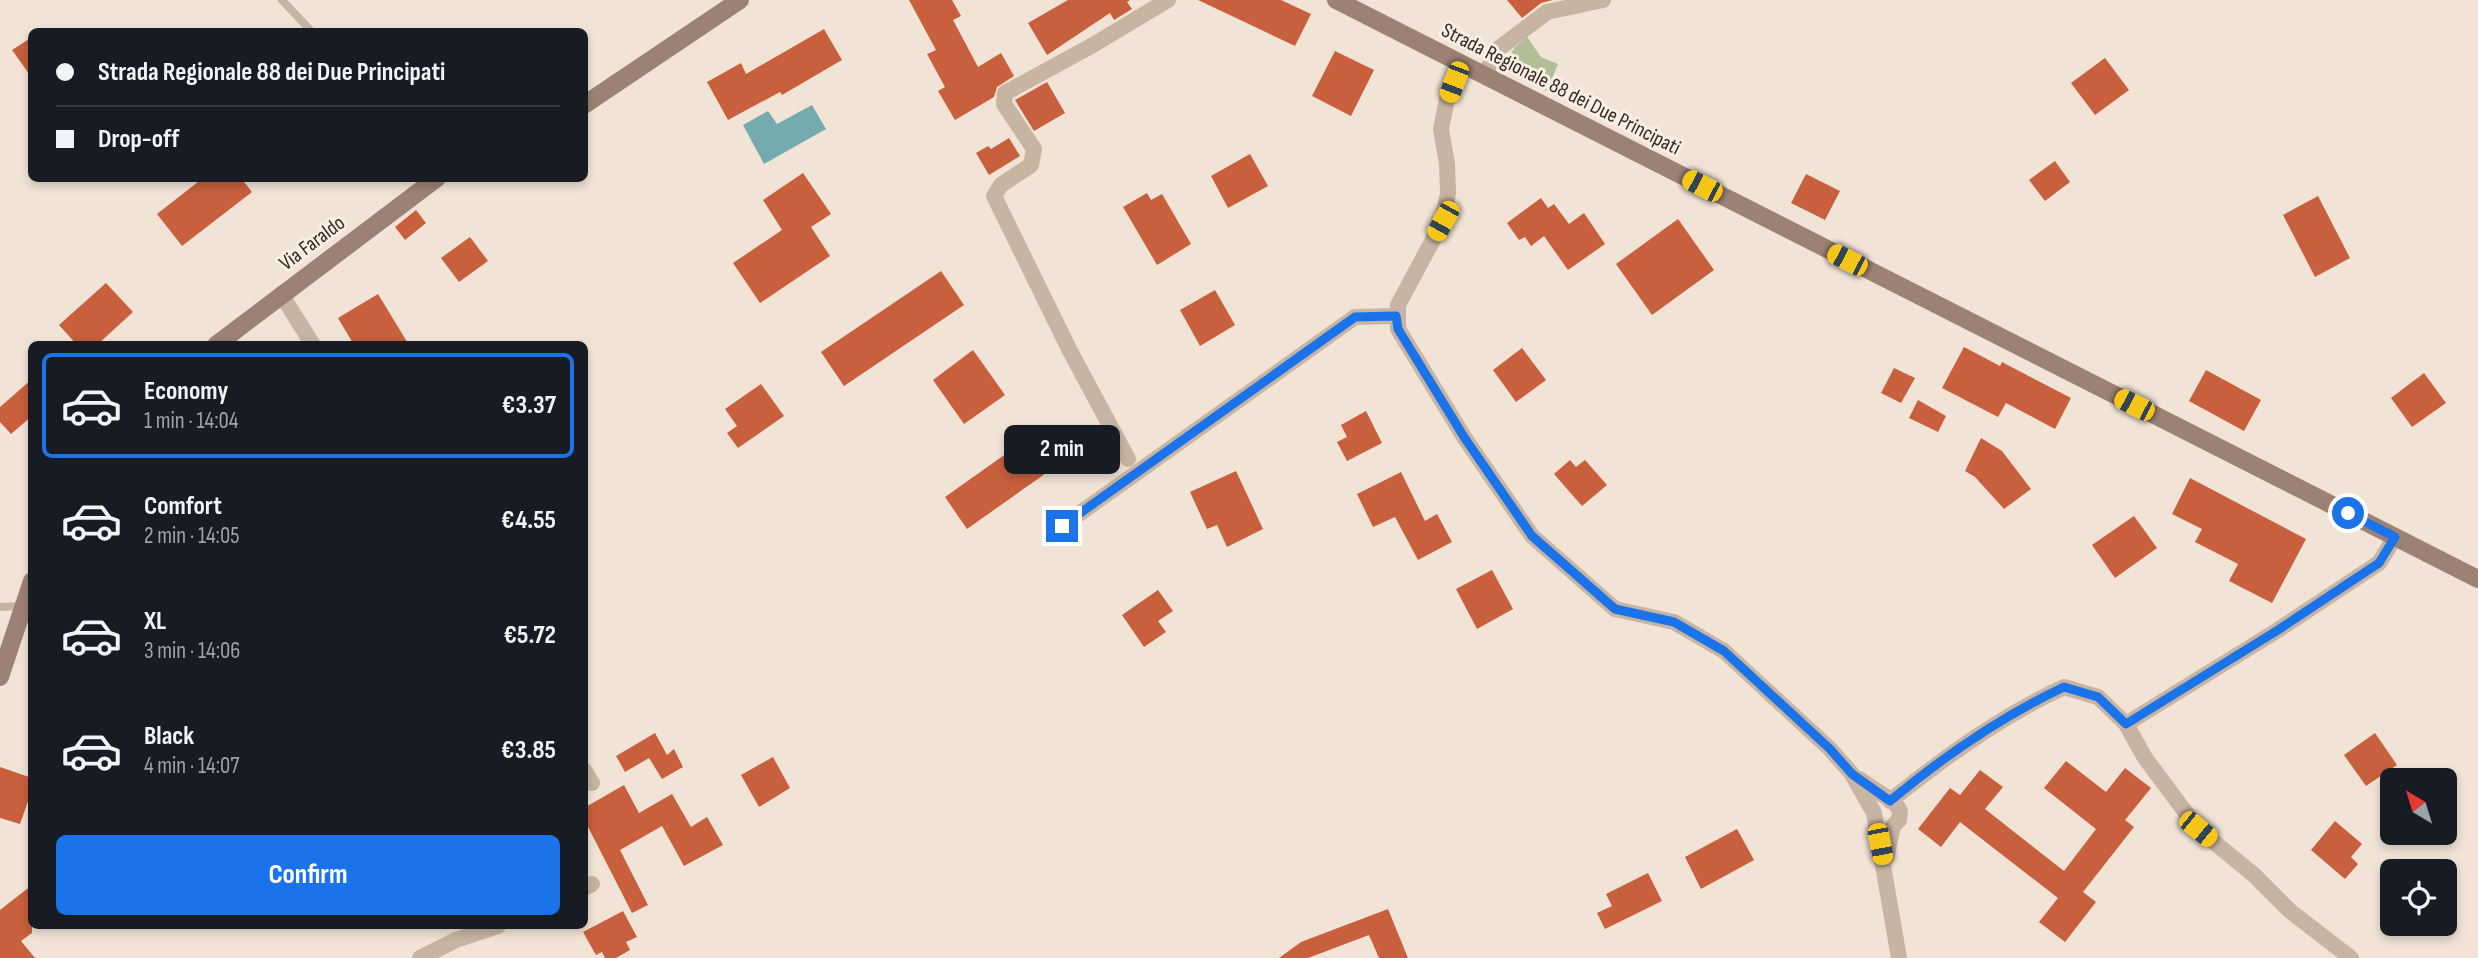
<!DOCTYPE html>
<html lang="en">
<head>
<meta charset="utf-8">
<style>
	:root { --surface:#171b24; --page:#242831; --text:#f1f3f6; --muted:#9ea1a6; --line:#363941; --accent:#1a73e8 }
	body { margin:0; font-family:"Sofia Sans Condensed",sans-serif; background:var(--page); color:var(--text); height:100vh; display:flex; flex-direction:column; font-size:26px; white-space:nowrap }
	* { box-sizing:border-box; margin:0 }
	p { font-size:23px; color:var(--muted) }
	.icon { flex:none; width:38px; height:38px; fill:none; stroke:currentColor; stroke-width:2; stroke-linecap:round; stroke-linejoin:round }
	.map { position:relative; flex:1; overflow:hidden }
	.details { position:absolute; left:28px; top:341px; width:560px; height:588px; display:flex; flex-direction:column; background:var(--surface); border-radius:10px; box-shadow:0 4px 10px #0003 }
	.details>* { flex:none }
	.top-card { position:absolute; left:28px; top:28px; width:560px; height:154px; border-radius:10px; box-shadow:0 4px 10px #0003; display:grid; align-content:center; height:154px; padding:0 28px; background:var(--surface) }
	.needle { width:46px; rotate:322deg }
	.buttons { position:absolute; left:2380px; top:768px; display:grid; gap:14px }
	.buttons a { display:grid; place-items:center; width:77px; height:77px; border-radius:10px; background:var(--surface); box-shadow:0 4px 10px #0003; font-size:35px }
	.end { position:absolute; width:32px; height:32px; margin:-16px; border:9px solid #1a73e8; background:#fff; box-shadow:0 0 0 4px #fff }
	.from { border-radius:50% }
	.bubble { position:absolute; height:49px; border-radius:10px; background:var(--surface); box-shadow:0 4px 10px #0003; font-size:23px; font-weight:700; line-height:49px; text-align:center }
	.car { position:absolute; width:21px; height:42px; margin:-21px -10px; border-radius:9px; box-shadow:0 0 5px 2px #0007; background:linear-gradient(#f5c518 24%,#345 0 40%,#f5c518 0 76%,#345 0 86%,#f5c518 0) }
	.top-card b { display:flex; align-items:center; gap:24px; height:66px; font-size:26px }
	.top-card b+b { border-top:2px solid var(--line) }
	.top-card i { width:18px; height:18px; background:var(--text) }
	ul { padding:12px 0 0; list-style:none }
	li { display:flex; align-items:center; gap:21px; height:105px; margin:0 14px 10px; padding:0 14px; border:4px solid transparent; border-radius:10px }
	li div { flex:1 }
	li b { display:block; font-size:26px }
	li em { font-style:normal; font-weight:700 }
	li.selected { border-color:var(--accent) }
	li>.icon { width:63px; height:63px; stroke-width:1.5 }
	.button { display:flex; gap:14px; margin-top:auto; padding:14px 28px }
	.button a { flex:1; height:80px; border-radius:10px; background:var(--accent); color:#fff; font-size:28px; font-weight:700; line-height:80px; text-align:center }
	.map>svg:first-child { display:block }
	.green { fill:#b1bf96 }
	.water { fill:#75abae }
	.building { fill:#c85f3d }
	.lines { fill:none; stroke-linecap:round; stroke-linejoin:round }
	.lane { stroke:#c8b4a2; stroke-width:8 }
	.street { stroke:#c8b4a2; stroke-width:16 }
	.secondary { stroke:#9c8274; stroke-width:18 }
	.route { stroke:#1a73e8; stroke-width:9 }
	.labels { text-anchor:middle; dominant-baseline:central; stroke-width:6; stroke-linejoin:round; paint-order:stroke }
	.street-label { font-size:21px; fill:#332924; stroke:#f9eee2 }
</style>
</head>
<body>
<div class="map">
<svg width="2478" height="958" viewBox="0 0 2478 958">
	<rect width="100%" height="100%" fill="#f1e4d6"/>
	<polygon class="green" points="1527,37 1541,57 1558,64 1547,91 1502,68 1515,47"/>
	<polygon class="water" points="812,105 826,129 764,164 743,125 768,111 777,124"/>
	<g class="building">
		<polygon points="909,0 952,0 961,16 953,20 978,67 1001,53 1014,76 997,87 994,97 955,120 938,91 945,87 927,54 936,50"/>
		<polygon points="1068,0 1130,0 1127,2 1132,9 1114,20 1110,13 1047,55 1028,23"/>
		<polygon points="1198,0 1281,0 1311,14 1295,46"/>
		<polygon points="1507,0 1553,0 1541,3 1522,18"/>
		<polygon points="824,29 842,60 782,95 780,92 728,120 707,82 741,63 746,74"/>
		<polygon points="32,37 32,78 12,50"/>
		<polygon points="1335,51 1374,70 1351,116 1312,96"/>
		<polygon points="2105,58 2129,90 2095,115 2071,83"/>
		<polygon points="1047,82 1065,113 1034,131 1015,100"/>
		<polygon points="1009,138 1020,156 989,175 976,153 988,146 991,149"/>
		<polygon points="1250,154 1268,186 1228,208 1211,176"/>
		<polygon points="2055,161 2070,182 2045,201 2029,180"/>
		<polygon points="803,173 831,214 811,227 830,256 760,303 733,263 782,230 763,200"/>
		<polygon points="1806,174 1840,191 1825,220 1791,203"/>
		<polygon points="203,178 241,178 252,192 182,246 157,214"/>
		<polygon points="1147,193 1151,200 1162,194 1191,244 1157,265 1123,207"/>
		<polygon points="2318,196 2350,258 2315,277 2283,215"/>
		<polygon points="1541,198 1548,208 1554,204 1569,224 1584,213 1605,244 1568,270 1544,236 1531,246 1525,237 1519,240 1507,223"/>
		<polygon points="416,210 426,223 405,240 395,227"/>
		<polygon points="1678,219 1714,270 1652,315 1616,264"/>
		<polygon points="470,237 488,261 459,282 441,258"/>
		<polygon points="941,271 964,305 844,386 821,352"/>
		<polygon points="106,283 133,312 97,345 77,345 59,325"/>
		<polygon points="1215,290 1235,325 1200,346 1180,310"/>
		<polygon points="378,294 409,345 354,345 338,318"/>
		<polygon points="1964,347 2000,366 2002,362 2071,398 2055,429 2006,403 1998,417 1942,388"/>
		<polygon points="1522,348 1546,380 1516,402 1493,370"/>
		<polygon points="973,350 1005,395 964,424 933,380"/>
		<polygon points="1894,368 1915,378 1901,403 1881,393"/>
		<polygon points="2206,370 2261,400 2244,431 2189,401"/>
		<polygon points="2424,373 2446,403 2412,427 2391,398"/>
		<polygon points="32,379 32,416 11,434 0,422 0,407"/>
		<polygon points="761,384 784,416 738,448 727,433 737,426 725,409"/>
		<polygon points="1918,400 1946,416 1938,432 1909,418"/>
		<polygon points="1366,411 1382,443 1347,461 1337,442 1347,437 1341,425"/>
		<polygon points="1981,438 2002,451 2031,489 2004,509 1975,477 1965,471"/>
		<polygon points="1027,439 1049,471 967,529 945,497"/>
		<polygon points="1570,460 1576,467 1585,460 1607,485 1582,506 1554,474"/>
		<polygon points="1236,471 1263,529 1227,547 1217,525 1207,529 1190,492"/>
		<polygon points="1401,472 1425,521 1437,514 1452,542 1418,560 1395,517 1373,527 1357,494"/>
		<polygon points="2190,478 2306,539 2272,603 2229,581 2238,564 2195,542 2202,529 2172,514"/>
		<polygon points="2134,516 2157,548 2115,578 2092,545"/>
		<polygon points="1492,570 1513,609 1477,629 1456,589"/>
		<polygon points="1158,590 1173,611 1158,621 1166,632 1144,647 1122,615"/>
		<polygon points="655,733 667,755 674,749 683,767 662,779 649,758 625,772 616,756"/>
		<polygon points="2375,733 2397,765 2366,786 2344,755"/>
		<polygon points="773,757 790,788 759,807 741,775"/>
		<polygon points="2066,761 2106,792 2125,768 2151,788 2125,820 2134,827 2083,892 2096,902 2065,942 2039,922 2058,898 1960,822 1941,847 1918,829 1950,788 1960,795 1980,770 2003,787 1985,809 2064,871 2096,829 2044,788"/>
		<polygon points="0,767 32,778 32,790 20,824 0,818"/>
		<polygon points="624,785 639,813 672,794 691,827 707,817 723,845 684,866 662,826 620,850 648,905 632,913 584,819 584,808"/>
		<polygon points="2335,821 2362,844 2351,857 2358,864 2345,879 2311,850"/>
		<polygon points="1737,829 1754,860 1701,889 1685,857"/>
		<polygon points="1648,873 1662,901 1605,929 1597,913 1612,906 1606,894"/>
		<polygon points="32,885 32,933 21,941 35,958 0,958 0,910"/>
		<polygon points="1388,909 1408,958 1379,958 1369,935 1308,958 1279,958 1301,942"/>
		<polygon points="623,911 637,937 626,942 630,950 616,958 605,958 602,952 596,955 583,932"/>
	</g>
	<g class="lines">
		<g class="lane">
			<polyline points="282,0 312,32"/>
			<polyline points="0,607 22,606"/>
		</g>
		<g class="street">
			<polyline points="1461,64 1447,99 1441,129 1447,164 1448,193 1443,221 1398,305 1398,329 1464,437 1532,536 1615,609 1674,622 1724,651 1830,749 1852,774 1874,813 1899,958"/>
			<polyline points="1484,76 1498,49 1547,12 1603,0"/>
			<polyline points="281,294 313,345"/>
			<polyline points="1128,459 1070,351 994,196 1001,185 1031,165 1034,149 1004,104 1005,93 1093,45 1168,0"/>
			<polyline points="1062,526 1355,317 1396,316"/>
			<polyline points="2126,724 2145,758 2198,829 2254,875 2290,911 2351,958"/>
			<polyline points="584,770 592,783"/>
			<polyline points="1859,779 1895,803 1900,811 1899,820 1893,826 1886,858"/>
			<path d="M1890,801C1945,757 2000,717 2064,687L2098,697L2126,724L2278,630L2379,563L2395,537"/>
			<polyline points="584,888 592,884"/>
			<polyline points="420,958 456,940 498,926"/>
		</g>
		<g class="secondary">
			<polyline points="1336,0 2478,579"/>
			<polyline points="584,105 740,0"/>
			<polyline points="216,345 437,178"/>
			<polyline points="0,677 32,581"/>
		</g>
	</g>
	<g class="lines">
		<path class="route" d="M1062,526L1355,317L1396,316L1398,329L1464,437L1532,536L1615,609L1674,622L1724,651L1830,749L1852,774L1890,801C1944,756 2000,717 2064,687L2098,697L2126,724L2278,630L2379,563L2395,537L2348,513"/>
	</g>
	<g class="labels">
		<g class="street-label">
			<text transform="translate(1561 89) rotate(27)">Strada Regionale 88 dei Due Principati</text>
			<text transform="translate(312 243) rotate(-37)">Via Faraldo</text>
		</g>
	</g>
</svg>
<div class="buttons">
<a><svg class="needle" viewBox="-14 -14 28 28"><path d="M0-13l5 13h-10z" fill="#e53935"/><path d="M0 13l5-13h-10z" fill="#9ea1a6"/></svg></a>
<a><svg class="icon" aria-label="locate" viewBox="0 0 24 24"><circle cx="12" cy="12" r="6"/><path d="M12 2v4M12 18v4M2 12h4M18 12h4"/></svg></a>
</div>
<i class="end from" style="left:2348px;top:513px"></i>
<i class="end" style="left:1062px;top:526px"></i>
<div class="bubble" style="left:1004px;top:425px;width:116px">2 min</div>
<i class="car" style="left:1454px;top:82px;rotate:201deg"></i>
<i class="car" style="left:1702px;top:186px;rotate:297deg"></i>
<i class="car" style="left:1443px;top:221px;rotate:209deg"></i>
<i class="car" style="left:1847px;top:260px;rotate:297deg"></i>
<i class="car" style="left:2134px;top:405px;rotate:297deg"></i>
<i class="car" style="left:2198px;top:829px;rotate:129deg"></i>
<i class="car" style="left:1880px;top:844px;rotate:169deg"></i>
<div class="top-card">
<b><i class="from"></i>Strada Regionale 88 dei Due Principati</b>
<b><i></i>Drop-off</b>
</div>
<section class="details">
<ul>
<li class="selected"><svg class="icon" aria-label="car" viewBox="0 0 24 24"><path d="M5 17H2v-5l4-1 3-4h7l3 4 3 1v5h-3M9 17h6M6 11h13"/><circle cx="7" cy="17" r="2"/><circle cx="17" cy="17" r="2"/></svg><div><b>Economy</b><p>1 min · 14:04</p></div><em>€3.37</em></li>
<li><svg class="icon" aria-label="car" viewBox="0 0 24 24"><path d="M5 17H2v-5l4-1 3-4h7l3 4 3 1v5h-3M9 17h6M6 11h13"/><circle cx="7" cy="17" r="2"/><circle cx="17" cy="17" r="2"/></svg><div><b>Comfort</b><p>2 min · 14:05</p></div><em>€4.55</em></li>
<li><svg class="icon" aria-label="car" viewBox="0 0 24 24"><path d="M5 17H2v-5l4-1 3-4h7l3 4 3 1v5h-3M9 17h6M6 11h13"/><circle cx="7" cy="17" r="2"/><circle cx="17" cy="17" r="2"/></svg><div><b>XL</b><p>3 min · 14:06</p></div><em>€5.72</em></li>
<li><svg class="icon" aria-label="car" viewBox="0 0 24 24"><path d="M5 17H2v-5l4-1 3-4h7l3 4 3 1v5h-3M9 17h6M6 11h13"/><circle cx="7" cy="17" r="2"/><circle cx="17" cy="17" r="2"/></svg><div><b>Black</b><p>4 min · 14:07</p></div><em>€3.85</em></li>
</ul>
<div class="button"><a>Confirm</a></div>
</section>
</div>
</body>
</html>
